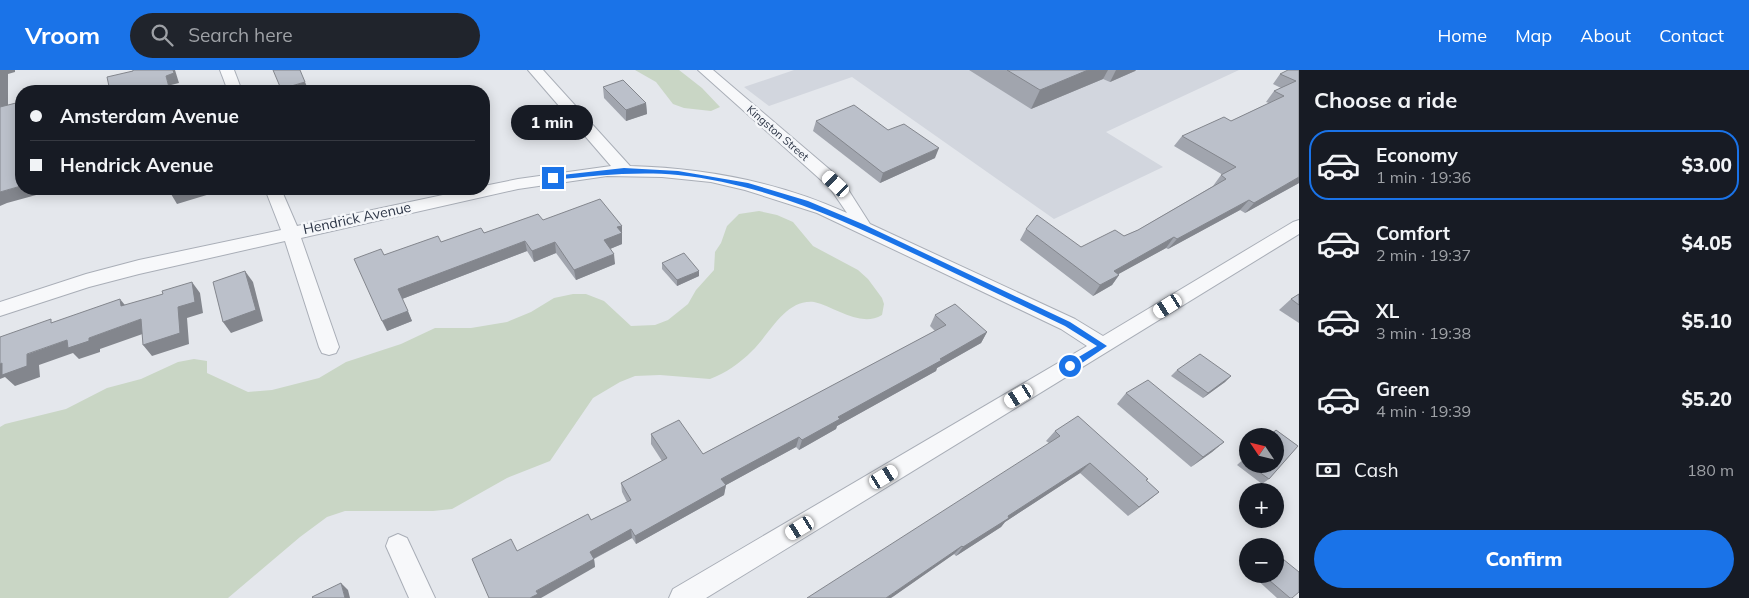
<!DOCTYPE html>
<html lang="en">
<head>
<meta charset="utf-8">
<style>
	:root { --surface:#171b24; --page:#20242c; --text:#f1f3f6; --muted:#9ea1a6; --line:#363941; --accent:#1a73e8 }
	body { margin:0; font-family:Mulish,sans-serif; background:var(--page); color:var(--text); height:100vh; display:flex; flex-direction:column; font-size:19px; white-space:nowrap }
	* { box-sizing:border-box; margin:0 }
	p { font-size:16px; color:var(--muted) }
	.icon { flex:none; width:28px; height:28px; fill:none; stroke:currentColor; stroke-width:2; stroke-linecap:round; stroke-linejoin:round }
	.map { position:relative; flex:1; overflow:hidden }
	.drawer { display:flex; flex-direction:column; background:var(--surface); width:450px }
	.drawer>* { flex:none }
	.banner { position:absolute; left:15px; top:15px; width:475px; height:110px; border-radius:20px; box-shadow:0 2px 12px #0003; display:grid; align-content:center; height:110px; padding:0 15px; background:var(--surface) }
	.needle { width:32px; rotate:305deg }
	.tools { position:absolute; left:1239px; top:358px; display:grid; gap:10px }
	.tools a { display:grid; place-items:center; width:45px; height:45px; border-radius:50%; background:var(--surface); box-shadow:0 2px 12px #0003; font-size:25px }
	.end { position:absolute; width:22px; height:22px; margin:-11px; border:6px solid #1a73e8; background:#fff; box-shadow:0 0 0 2px #fff }
	.from { border-radius:50% }
	.bubble { position:absolute; height:35px; border-radius:18px; background:var(--surface); box-shadow:0 2px 12px #0003; font-size:16px; font-weight:800; line-height:35px; text-align:center }
	.car { position:absolute; width:15px; height:30px; margin:-15px -8px; border-radius:6px; box-shadow:0 0 4px 1px #0007; background:linear-gradient(#fff 24%,#345 0 40%,#fff 0 76%,#345 0 86%,#fff 0) }
	.banner b { display:flex; align-items:center; gap:18px; height:48px; font-size:19px }
	.banner b+b { border-top:1px solid var(--line) }
	.banner i { width:12px; height:12px; background:var(--text) }
	ul { padding:0; list-style:none }
	li { display:flex; align-items:center; gap:15px; height:70px; margin:0 10px 8px; padding:0 5px; border:2px solid transparent; border-radius:20px }
	li div { flex:1 }
	li b { display:block; font-size:19px }
	li em { font-style:normal; font-weight:800 }
	li.selected { border-color:var(--accent) }
	li>.icon { width:45px; height:45px; stroke-width:1.5 }
	h2 { padding:0 15px; font-size:22px; line-height:60px }
	.pay { display:flex; align-items:center; gap:12px; height:55px; padding:0 15px; font-size:19px }
	.pay p { margin-inline-start:auto }
	.primary-button { display:flex; gap:10px; margin-top:auto; padding:10px 15px }
	.primary-button a { flex:1; height:58px; border-radius:30px; background:var(--accent); color:#fff; font-size:20px; font-weight:800; line-height:58px; text-align:center }
	header { display:flex; align-items:center; gap:30px; box-sizing:border-box; height:70px; padding:0 25px; background:var(--accent); color:#fff }
	header strong { font-size:24px }
	nav { display:flex; gap:28px; margin-inline-start:auto; font-size:18px }
	.search { width:350px; height:45px; background:var(--page); display:flex; align-items:center; gap:12px; box-sizing:border-box; padding:0 18px; border-radius:28px; color:var(--muted); font-size:19px }
	main { display:flex; flex:1; min-height:0 }
	.map>svg:first-child { display:block }
	.built { fill:#d2d6de }
	.green { fill:#c9d6c5 }
	.lines { fill:none; stroke-linecap:round; stroke-linejoin:round }
	.minor-casing { stroke:#a9aeb7; stroke-width:2 }
	.minor { fill:#f7f8fa; fill-rule:evenodd }
	.wall { fill:#a1a5ae }
	.shaded-wall { fill:#83868d }
	.building { fill:#bbc0ca; stroke:#83868d }
	.route { fill:#1a73e8 }
	.labels { text-anchor:middle; dominant-baseline:central; stroke-width:5; stroke-linejoin:round; paint-order:stroke }
	.far-street-label { font-size:11px; fill:#2b3445; stroke:#f4f6f9 }
	.street-label { font-size:14px; fill:#2b3445; stroke:#f4f6f9 }
</style>
</head>
<body>
<header>
<strong>Vroom</strong>
<div class="search"><svg class="icon" aria-label="search" viewBox="0 0 24 24"><circle cx="10" cy="10" r="6"/><path d="M15 15l6 6"/></svg>Search here</div>
<nav><a>Home</a><a>Map</a><a>About</a><a>Contact</a></nav>
</header>
<main>
<div class="map">
<svg width="1299" height="528" viewBox="0 0 1299 528">
	<rect width="100%" height="100%" fill="#e4e7ec"/>
	<polygon class="built" points="794,0 1239,0 1106,62 1163,97 1054,149 852,7 769,36 744,17"/>
	<g class="green">
		<polygon points="635,0 679,0 702,18 720,37 711,41 684,38 673,34 656,12"/>
		<path d="M759,141L777,145L793,152L813,176L858,200L868,209L882,228L884,234L882,245C860,258 836,237 814,232C785,229 770,264 752,281C740,293 726,303 710,309L660,305L635,306L620,312L593,328L550,391L507,408L452,439L433,441H345L327,447L300,467L228,528H0V357L5,354L66,339L107,318L141,309L178,292L194,289L207,291V303L248,322L272,320L319,308L346,292L401,274L435,258H471L507,252L531,242L554,228L573,224H586L604,231L631,256L655,255L668,250L688,234L696,220L714,200L715,182L721,173L727,156L739,144Z"/>
	</g>
	<g class="lines">
		<g class="minor-casing">
			<g id="minor">
				<polygon points="220,0 234,0 242,21 228,21"/>
				<path d="M528,0H543L630,96C704,98 779,112 847,143L830,118L698,0H713L842,110L870,154L1075,249L1103,266L1293,152L1299,150V164L706,528H669L673,519L1087,276L1061,259L817,143L745,120L711,112L662,107L607,106L518,119L301,168L339,277L336,283L329,285L322,283L319,277L285,171L139,204L89,217L0,246V232L86,204L139,190L281,160L265,119H281L297,156L471,119H484V116L518,109L611,96Z"/>
				<polygon points="398,464 407,468 435,528 409,528 386,476 389,468"/>
			</g>
		</g>
		<use href="#minor" class="minor"/>
	</g>
	<g class="wall">
		<polygon points="969,0 1136,0 1135,1 1110,12 1103,9 1031,39"/>
		<polygon points="1299,0 1299,113 1245,143 1240,140 1168,179 1166,178 1118,204 1119,205 1112,215 1093,226 1020,170 1026,159 1081,177 1124,166 1138,160 1213,116 1221,105 1223,105 1174,76 1182,66 1231,51 1269,33 1266,32 1274,21 1281,18 1273,14 1280,4"/>
		<polygon points="603,17 646,33 647,44 626,51 604,28"/>
		<polygon points="816,51 888,60 935,88 880,113 813,61"/>
		<polygon points="543,150 622,156 622,174 610,179 615,194 576,210 556,183 534,192 527,181 402,229 412,251 387,261 384,185 441,172"/>
		<polygon points="662,193 699,206 677,216 662,199"/>
		<polygon points="1299,224 1299,253 1279,240 1291,229"/>
		<polygon points="935,245 987,262 981,273 937,298 936,301 837,356 836,359 799,380 796,377 726,415 724,425 636,474 632,468 594,489 595,497 517,481 591,450 627,432 622,422 621,413 662,391 651,374 651,364 703,384 935,261 930,256"/>
		<polygon points="1177,300 1231,306 1225,312 1203,328 1171,306"/>
		<polygon points="1126,323 1224,372 1212,382 1191,397 1117,334"/>
		<polygon points="1276,360 1298,376 1269,409 1262,414 1237,395 1248,385 1248,394 1275,394 1275,366 1268,366"/>
		<polygon points="1055,361 1146,410 1159,422 1128,446 1080,403 1005,452 1001,457 956,486 954,484 891,528 1049,373 1046,371"/>
		<polygon points="1278,485 1292,528 1277,528 1252,505 1253,504 1275,504 1275,486"/>
	</g>
	<g class="shaded-wall">
		<polygon points="0,0 15,0 15,2 8,4 8,48 0,38"/>
		<polygon points="173,0 175,0 179,13 171,15 173,21 170,21 166,6"/>
		<polygon points="1088,0 1108,0 1103,9 1031,39 1040,20"/>
		<polygon points="1116,0 1136,0 1135,1 1110,12"/>
		<polygon points="305,12 309,21 282,21 281,19"/>
		<polygon points="16,33 21,39 21,69 17,63"/>
		<polygon points="646,33 647,44 626,51 626,40"/>
		<polygon points="939,78 935,88 880,113 883,103"/>
		<polygon points="1299,107 1299,113 1245,143 1254,133"/>
		<polygon points="21,116 21,119 58,119 7,133 0,136 0,122"/>
		<polygon points="190,119 208,119 210,124 177,134 171,124"/>
		<polygon points="1249,130 1240,140 1168,179 1177,169"/>
		<polygon points="622,156 622,174 605,181 604,170 617,157"/>
		<polygon points="1174,167 1166,178 1106,211 1114,201"/>
		<polygon points="525,171 527,181 402,229 398,219"/>
		<polygon points="555,172 556,183 534,192 532,181"/>
		<polygon points="614,184 615,194 576,210 574,200"/>
		<polygon points="245,201 253,212 263,251 231,263 223,252"/>
		<polygon points="699,201 699,206 677,216 677,210"/>
		<polygon points="1119,205 1112,215 1093,226 1100,215"/>
		<polygon points="192,212 200,223 203,243 187,248 189,274 152,286 143,275 178,237"/>
		<polygon points="120,229 129,240 121,236"/>
		<polygon points="408,241 412,251 387,261 382,251"/>
		<polygon points="141,249 151,261 100,279 100,282 79,289 73,283 39,295 40,307 15,316 5,307 0,309 0,294 67,270 89,268"/>
		<polygon points="987,262 981,273 937,298 936,301 837,356 836,359 799,380 802,370 838,347"/>
		<polygon points="1231,306 1225,312 1203,328 1208,323"/>
		<polygon points="799,367 796,377 726,415 724,425 636,474 635,466 721,409"/>
		<polygon points="1224,372 1212,382 1191,397 1203,387"/>
		<polygon points="1090,393 1080,403 1005,452 1001,457 956,486 963,477 1008,446"/>
		<polygon points="1159,422 1148,431 1128,446 1139,437"/>
		<polygon points="631,459 632,468 591,490 590,482"/>
		<polygon points="962,476 954,484 891,528 886,528"/>
		<polygon points="594,489 595,497 541,528 530,528 536,521"/>
		<polygon points="341,513 348,520 350,528 345,528"/>
	</g>
	<g class="building">
		<polygon points="133,0 173,0 174,3 166,6 170,21 110,21 107,7 133,1"/>
		<polygon points="273,0 300,0 305,12 281,19"/>
		<polygon points="1007,0 1088,0 1040,20"/>
		<polygon points="1288,0 1299,0 1299,107 1254,133 1249,130 1177,169 1174,167 1114,201 1119,205 1100,215 1026,159 1037,145 1081,177 1115,160 1124,166 1138,160 1226,109 1221,105 1236,97 1182,66 1224,47 1231,51 1284,26 1274,21 1296,11 1280,4"/>
		<polygon points="623,10 646,33 626,40 603,17"/>
		<polygon points="16,33 17,63 21,62 21,116 0,122 0,37"/>
		<polygon points="854,35 888,60 904,54 939,78 883,103 816,51"/>
		<polygon points="169,119 190,119 171,124"/>
		<polygon points="600,129 622,156 617,157 622,163 604,170 614,184 574,200 555,172 532,181 525,171 398,219 408,241 382,251 354,189 381,179 384,185 438,166 441,172 481,158 484,163 538,144 543,150"/>
		<polygon points="684,183 699,201 677,210 662,193"/>
		<polygon points="245,201 256,240 223,252 213,212"/>
		<polygon points="192,212 195,232 178,237 180,263 143,275 141,249 89,268 89,271 68,278 67,270 27,284 27,296 2,305 2,293 0,294 0,267 51,249 51,253 120,229 121,236 163,224 162,221"/>
		<polygon points="1299,224 1299,235 1291,229"/>
		<polygon points="955,234 987,262 940,289 942,290 838,347 840,349 802,370 799,367 721,409 726,415 635,466 631,459 590,482 594,489 536,521 538,524 530,528 489,528 472,489 511,469 517,481 588,444 591,450 631,430 621,413 667,388 651,364 679,350 703,384 946,255 935,245"/>
		<polygon points="1200,284 1231,306 1208,323 1177,300"/>
		<polygon points="1148,310 1224,372 1203,387 1126,323"/>
		<polygon points="1078,346 1148,409 1146,410 1159,422 1139,437 1090,393 1008,446 1009,448 963,477 962,476 886,528 807,528 1060,366 1055,361"/>
		<polygon points="1276,360 1298,376 1269,409 1248,394 1275,394 1275,366 1269,366"/>
		<polygon points="1248,386 1248,393 1244,390"/>
		<polygon points="1278,485 1299,502 1299,522 1292,528 1290,528 1262,504 1275,504 1275,487"/>
		<polygon points="341,513 345,528 313,528 312,527"/>
	</g>
	<path class="route" d="M624,98L678,101L748,113L808,131L865,155L1070,252L1107,276L1073,299H1067V294L1097,276L1065,256C1017,233 969,210 921,187C843,150 765,114 678,105C635,101 595,106 553,110L549,108L553,106Z"/>
	<g class="labels">
		<g class="far-street-label">
			<text transform="translate(778 63) rotate(41)">Kingston Street</text>
		</g>
		<g class="street-label">
			<text transform="translate(357 148) rotate(-12)">Hendrick Avenue</text>
		</g>
	</g>
</svg>
<div class="tools">
<a><svg class="needle" viewBox="-14 -14 28 28"><path d="M0-13l5 13h-10z" fill="#e53935"/><path d="M0 13l5-13h-10z" fill="#9ea1a6"/></svg></a>
<a>+</a>
<a>−</a>
</div>
<i class="end from" style="left:1070px;top:296px"></i>
<i class="end" style="left:553px;top:108px"></i>
<div class="bubble" style="left:511px;top:35px;width:82px">1 min</div>
<i class="car" style="left:836px;top:114px;rotate:313deg"></i>
<i class="car" style="left:1168px;top:236px;rotate:238deg"></i>
<i class="car" style="left:1019px;top:326px;rotate:239deg"></i>
<i class="car" style="left:884px;top:407px;rotate:59deg"></i>
<i class="car" style="left:800px;top:458px;rotate:239deg"></i>
<div class="banner">
<b><i class="from"></i>Amsterdam Avenue</b>
<b><i></i>Hendrick Avenue</b>
</div>
</div>
<section class="drawer">
<h2>Choose a ride</h2>
<ul>
<li class="selected"><svg class="icon" aria-label="car" viewBox="0 0 24 24"><path d="M5 17H2v-5l4-1 3-4h7l3 4 3 1v5h-3M9 17h6M6 11h13"/><circle cx="7" cy="17" r="2"/><circle cx="17" cy="17" r="2"/></svg><div><b>Economy</b><p>1 min · 19:36</p></div><em>$3.00</em></li>
<li><svg class="icon" aria-label="car" viewBox="0 0 24 24"><path d="M5 17H2v-5l4-1 3-4h7l3 4 3 1v5h-3M9 17h6M6 11h13"/><circle cx="7" cy="17" r="2"/><circle cx="17" cy="17" r="2"/></svg><div><b>Comfort</b><p>2 min · 19:37</p></div><em>$4.05</em></li>
<li><svg class="icon" aria-label="car" viewBox="0 0 24 24"><path d="M5 17H2v-5l4-1 3-4h7l3 4 3 1v5h-3M9 17h6M6 11h13"/><circle cx="7" cy="17" r="2"/><circle cx="17" cy="17" r="2"/></svg><div><b>XL</b><p>3 min · 19:38</p></div><em>$5.10</em></li>
<li><svg class="icon" aria-label="car" viewBox="0 0 24 24"><path d="M5 17H2v-5l4-1 3-4h7l3 4 3 1v5h-3M9 17h6M6 11h13"/><circle cx="7" cy="17" r="2"/><circle cx="17" cy="17" r="2"/></svg><div><b>Green</b><p>4 min · 19:39</p></div><em>$5.20</em></li>
</ul>
<div class="pay"><svg class="icon" aria-label="cash" viewBox="0 0 24 24"><path d="M3 7h18v10H3z"/><circle cx="12" cy="12" r="2"/></svg>Cash<p>180 m</p></div>
<div class="primary-button"><a>Confirm</a></div>
</section>
</main>
</body>
</html>
